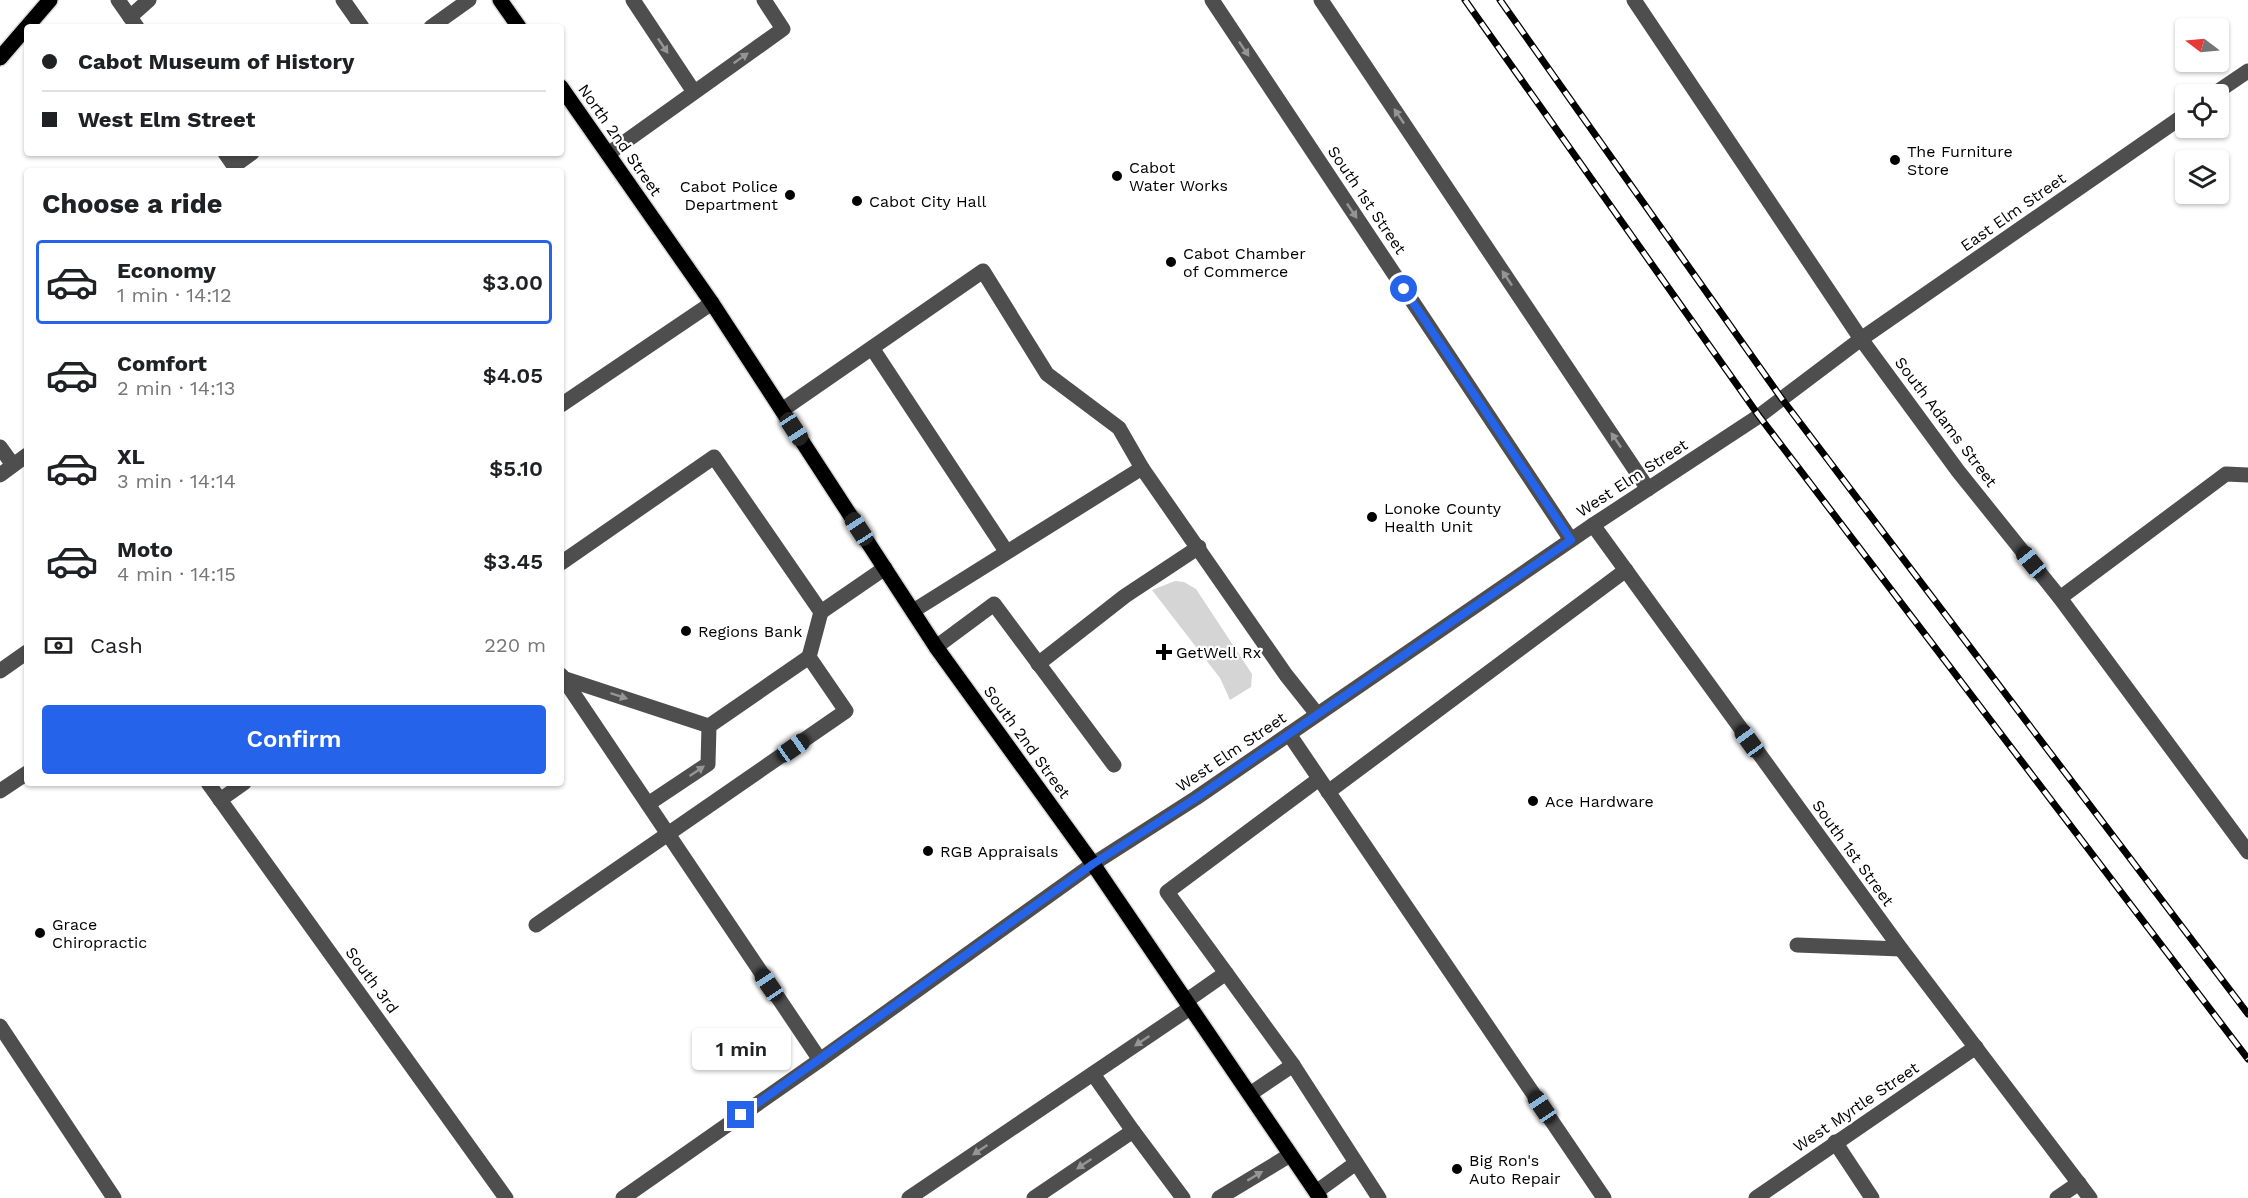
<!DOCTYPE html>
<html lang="en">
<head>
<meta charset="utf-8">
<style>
	:root { --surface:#fff; --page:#f2f2f2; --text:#202124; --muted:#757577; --line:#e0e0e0; --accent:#2563eb }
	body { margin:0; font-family:"Work Sans",sans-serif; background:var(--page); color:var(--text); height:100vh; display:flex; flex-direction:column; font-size:22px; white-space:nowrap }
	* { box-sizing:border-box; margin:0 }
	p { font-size:20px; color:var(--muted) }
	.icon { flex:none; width:33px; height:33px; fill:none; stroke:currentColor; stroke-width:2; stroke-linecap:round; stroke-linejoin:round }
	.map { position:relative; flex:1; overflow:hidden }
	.sheet { position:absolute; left:24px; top:168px; width:540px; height:618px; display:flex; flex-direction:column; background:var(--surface); border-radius:6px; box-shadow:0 2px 4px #0004 }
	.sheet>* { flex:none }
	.top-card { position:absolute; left:24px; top:24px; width:540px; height:132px; border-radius:6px; box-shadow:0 2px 4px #0004; display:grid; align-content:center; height:132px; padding:0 18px; background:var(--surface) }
	.needle { width:39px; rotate:286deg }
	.controls { position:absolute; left:2175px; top:18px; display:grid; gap:12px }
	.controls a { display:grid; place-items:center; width:54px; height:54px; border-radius:6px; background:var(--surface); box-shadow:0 2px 4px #0004; font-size:30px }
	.end { position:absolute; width:27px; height:27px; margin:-14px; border:8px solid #2563eb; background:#fff; box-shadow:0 0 0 3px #fff }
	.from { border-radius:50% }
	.bubble { position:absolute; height:42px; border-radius:6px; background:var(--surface); box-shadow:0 2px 4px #0004; font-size:20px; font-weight:600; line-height:42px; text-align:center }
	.car { position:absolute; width:18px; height:36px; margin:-18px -9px; border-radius:8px; box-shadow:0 0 4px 2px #0007; background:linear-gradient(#222 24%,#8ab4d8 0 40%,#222 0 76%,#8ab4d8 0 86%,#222 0) }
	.top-card b { display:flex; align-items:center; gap:21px; height:57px; font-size:22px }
	.top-card b+b { border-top:2px solid var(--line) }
	.top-card i { width:15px; height:15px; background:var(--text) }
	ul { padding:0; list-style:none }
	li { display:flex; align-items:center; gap:18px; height:84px; margin:0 12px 9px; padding:0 6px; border:3px solid transparent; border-radius:6px }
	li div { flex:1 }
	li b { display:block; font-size:22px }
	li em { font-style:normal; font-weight:600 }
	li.active { border-color:var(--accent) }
	li>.icon { width:54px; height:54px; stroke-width:1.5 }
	h2 { padding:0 18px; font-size:27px; line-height:72px }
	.pay { display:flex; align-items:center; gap:15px; height:66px; padding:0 18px; font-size:22px }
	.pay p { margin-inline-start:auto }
	.primary-button { display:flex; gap:12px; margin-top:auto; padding:12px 18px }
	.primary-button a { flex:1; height:69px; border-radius:6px; background:var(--accent); color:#fff; font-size:24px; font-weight:600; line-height:69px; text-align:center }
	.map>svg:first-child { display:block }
	.green { fill:#d5d5d5 }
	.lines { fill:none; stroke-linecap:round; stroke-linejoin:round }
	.major-casing { stroke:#dbdbdb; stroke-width:18 }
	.minor { stroke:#4e4e4e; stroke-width:15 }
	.major { stroke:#000; stroke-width:15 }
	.rail-casing { stroke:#000; stroke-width:7 }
	.rail { stroke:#fff; stroke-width:4.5; stroke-dasharray:14; stroke-linecap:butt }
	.oneway { fill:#959595 }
	.route { stroke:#2563eb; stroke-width:8 }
	.poi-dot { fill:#000; stroke:#fff; stroke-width:2 }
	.labels { text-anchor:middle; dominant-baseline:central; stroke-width:4.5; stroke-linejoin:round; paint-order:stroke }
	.street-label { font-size:16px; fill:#000; stroke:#fff }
	.poi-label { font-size:16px; fill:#000; stroke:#fff; text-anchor:start }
</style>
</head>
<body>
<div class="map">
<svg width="2248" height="1198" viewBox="0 0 2248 1198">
	<rect width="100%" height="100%" fill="#fff"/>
	<polygon class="green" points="1175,581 1184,582 1196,589 1252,674 1251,687 1230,700 1220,678 1152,590"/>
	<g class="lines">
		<g class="major-casing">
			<g id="major">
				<polyline points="500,0 519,27"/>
				<polyline points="0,58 50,0"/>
				<polyline points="561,87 712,303 936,647 1093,864 1320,1198"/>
			</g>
		</g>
		<g class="minor">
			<polyline points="118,0 137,27"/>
			<polyline points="343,0 362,27"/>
			<polyline points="633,0 694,92"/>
			<polyline points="1212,0 1571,540"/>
			<polyline points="1321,0 1648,489"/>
			<polyline points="1634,0 1861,339 1958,471 2060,598 2248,852"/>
			<polyline points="130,17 149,0"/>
			<polyline points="431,27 469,0"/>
			<polyline points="2214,94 2248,71"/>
			<polyline points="225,153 234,166 252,153"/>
			<polyline points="608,154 783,29 764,0"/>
			<polyline points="872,348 1006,551"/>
			<polyline points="561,405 712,303"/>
			<polyline points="782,410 983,271 1047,374 1119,428 1142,468 913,611"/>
			<polyline points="0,447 13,465"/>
			<polyline points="1142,468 1286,675 1317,714"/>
			<polyline points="0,475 27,455"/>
			<polyline points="1593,525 1901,949 2090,1198"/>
			<polyline points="561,563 714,457 821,612 885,568"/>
			<polyline points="2060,598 2226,474 2248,475"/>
			<polyline points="936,647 994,604 1114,765"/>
			<polyline points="1038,664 1125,596 1199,547"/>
			<polyline points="0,671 27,652"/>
			<polyline points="561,675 820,1060"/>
			<polyline points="563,678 709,726"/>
			<polyline points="1289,734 1604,1198"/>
			<polyline points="1319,779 1167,892 1293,1065 1379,1198"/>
			<polyline points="208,783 506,1198"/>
			<polyline points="0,791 27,773"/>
			<polyline points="1328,792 1626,570"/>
			<polyline points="220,800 244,783"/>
			<polyline points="648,804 708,764 709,726 809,657"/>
			<polyline points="536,925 846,711 809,657 821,612"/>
			<polyline points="1797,945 1901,949"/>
			<polyline points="1186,1001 1226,973"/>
			<polyline points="0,1026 114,1198"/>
			<polyline points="1093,1074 1133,1131 1183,1198"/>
			<polyline points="1250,1094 1293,1065"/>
			<polyline points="1835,1142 1872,1198"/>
			<polyline points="1316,1192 1356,1163"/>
			<polyline points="623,1198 820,1060 1093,864 1196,798 1593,525 1759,416 1861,339 2186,114"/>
			<polyline points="909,1198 1190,1008"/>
			<polyline points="1034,1198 1133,1131"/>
			<polyline points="1219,1198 1290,1155"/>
			<polyline points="1756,1198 1976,1047"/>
			<polyline points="2057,1198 2079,1183"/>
		</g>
		<use href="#major" class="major"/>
		<g class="rail-casing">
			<g id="rail">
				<polyline points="1465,0 1759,416 2248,1059"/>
				<polyline points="1500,0 1782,399 2248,1014"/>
			</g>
		</g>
		<use href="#rail" class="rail"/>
	</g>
	<defs><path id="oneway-solid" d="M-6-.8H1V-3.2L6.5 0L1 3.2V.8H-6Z" transform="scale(1.5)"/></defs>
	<g class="oneway">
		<use href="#oneway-solid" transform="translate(663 46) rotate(56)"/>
		<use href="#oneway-solid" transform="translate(1244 49) rotate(56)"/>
		<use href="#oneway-solid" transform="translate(741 58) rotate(-35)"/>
		<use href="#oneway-solid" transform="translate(1399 116) rotate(-124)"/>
		<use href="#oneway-solid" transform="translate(1352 211) rotate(56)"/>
		<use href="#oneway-solid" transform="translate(1507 278) rotate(-124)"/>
		<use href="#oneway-solid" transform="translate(1616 440) rotate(-124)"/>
		<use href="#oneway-solid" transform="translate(619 696) rotate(18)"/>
		<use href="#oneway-solid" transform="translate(697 771) rotate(-34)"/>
		<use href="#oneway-solid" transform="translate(1142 1041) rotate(146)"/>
		<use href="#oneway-solid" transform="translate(980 1150) rotate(146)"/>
		<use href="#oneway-solid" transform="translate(1084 1164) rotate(146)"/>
		<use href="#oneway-solid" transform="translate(1255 1176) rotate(-31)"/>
	</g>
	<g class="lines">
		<polyline class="route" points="741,1115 1093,864 1196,798 1571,540 1404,289"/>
	</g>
	<g class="poi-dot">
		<circle cx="1895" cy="160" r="6"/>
		<circle cx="1117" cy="176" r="6"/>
		<circle cx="790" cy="195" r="6"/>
		<circle cx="857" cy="201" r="6"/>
		<circle cx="1171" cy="262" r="6"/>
		<circle cx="1372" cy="517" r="6"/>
		<circle cx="686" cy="631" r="6"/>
		<path d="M1161 643h6v6h6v6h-6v6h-6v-6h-6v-6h6z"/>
		<circle cx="1533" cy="801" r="6"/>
		<circle cx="928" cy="851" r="6"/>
		<circle cx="40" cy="933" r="6"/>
		<circle cx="1457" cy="1169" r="6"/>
	</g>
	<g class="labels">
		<g class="street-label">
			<text transform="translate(620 140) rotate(55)">North 2nd Street</text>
			<text transform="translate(1367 200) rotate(56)">South 1st Street</text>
			<text transform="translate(2013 212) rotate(-35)">East Elm Street</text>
			<text transform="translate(1946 422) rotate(53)">South Adams Street</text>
			<text transform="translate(1632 478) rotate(-33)">West Elm Street</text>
			<text transform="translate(1027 742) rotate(54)">South 2nd Street</text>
			<text transform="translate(1231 752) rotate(-34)">West Elm Street</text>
			<text transform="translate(1853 853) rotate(54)">South 1st Street</text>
			<text transform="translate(372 980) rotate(54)">South 3rd</text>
			<text transform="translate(1856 1107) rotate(-34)">West Myrtle Street</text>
		</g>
		<g class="poi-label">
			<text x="1907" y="151">The Furniture<tspan x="1907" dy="18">Store</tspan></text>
			<text x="1129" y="167">Cabot<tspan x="1129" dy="18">Water Works</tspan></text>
			<text x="778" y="186" text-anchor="end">Cabot Police<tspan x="778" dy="18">Department</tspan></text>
			<text x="869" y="201">Cabot City Hall</text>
			<text x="1183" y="253">Cabot Chamber<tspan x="1183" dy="18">of Commerce</tspan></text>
			<text x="1384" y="508">Lonoke County<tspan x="1384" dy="18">Health Unit</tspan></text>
			<text x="698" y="631">Regions Bank</text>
			<text x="1176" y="652">GetWell Rx</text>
			<text x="1545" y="801">Ace Hardware</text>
			<text x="940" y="851">RGB Appraisals</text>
			<text x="52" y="924">Grace<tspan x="52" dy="18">Chiropractic</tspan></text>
			<text x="1469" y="1160">Big Ron's<tspan x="1469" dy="18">Auto Repair</tspan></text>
		</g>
	</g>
</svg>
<div class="controls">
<a><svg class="needle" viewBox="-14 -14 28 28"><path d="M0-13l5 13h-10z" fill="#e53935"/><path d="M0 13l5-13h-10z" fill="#757577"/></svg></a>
<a><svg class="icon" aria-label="locate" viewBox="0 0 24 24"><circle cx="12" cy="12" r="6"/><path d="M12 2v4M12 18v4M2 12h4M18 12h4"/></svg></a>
<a><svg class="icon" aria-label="layers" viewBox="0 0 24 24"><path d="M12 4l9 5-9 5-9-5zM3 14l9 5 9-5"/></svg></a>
</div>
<i class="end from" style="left:1404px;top:289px"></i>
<i class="end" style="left:741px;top:1115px"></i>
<div class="bubble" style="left:692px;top:1028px;width:99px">1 min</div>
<i class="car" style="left:794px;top:429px;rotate:147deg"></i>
<i class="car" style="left:859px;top:529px;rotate:327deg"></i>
<i class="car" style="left:2031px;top:562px;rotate:321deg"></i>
<i class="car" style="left:1749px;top:741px;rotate:324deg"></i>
<i class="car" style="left:793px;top:748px;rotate:55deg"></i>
<i class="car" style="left:769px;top:985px;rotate:326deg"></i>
<i class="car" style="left:1542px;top:1107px;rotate:326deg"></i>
<div class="top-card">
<b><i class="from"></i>Cabot Museum of History</b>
<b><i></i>West Elm Street</b>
</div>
<section class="sheet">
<h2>Choose a ride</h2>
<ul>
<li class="active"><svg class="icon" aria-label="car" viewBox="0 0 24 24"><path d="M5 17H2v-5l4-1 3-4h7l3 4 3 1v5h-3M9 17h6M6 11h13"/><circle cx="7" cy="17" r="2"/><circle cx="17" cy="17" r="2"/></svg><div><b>Economy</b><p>1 min · 14:12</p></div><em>$3.00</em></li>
<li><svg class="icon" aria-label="car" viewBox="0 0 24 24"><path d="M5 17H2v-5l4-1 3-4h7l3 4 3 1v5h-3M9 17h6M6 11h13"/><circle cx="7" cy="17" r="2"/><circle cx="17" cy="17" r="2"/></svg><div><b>Comfort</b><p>2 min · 14:13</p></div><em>$4.05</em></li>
<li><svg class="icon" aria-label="car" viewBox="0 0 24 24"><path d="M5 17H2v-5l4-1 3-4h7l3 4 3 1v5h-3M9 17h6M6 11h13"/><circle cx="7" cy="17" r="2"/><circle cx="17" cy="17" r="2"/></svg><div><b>XL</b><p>3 min · 14:14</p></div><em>$5.10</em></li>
<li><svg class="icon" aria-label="car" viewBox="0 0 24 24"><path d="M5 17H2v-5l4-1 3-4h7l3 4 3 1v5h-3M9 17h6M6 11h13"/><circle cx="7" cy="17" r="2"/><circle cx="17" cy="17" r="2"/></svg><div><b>Moto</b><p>4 min · 14:15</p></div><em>$3.45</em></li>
</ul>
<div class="pay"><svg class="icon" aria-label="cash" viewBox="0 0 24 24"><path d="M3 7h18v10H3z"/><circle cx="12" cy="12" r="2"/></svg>Cash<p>220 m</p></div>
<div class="primary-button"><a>Confirm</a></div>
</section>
</div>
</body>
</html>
